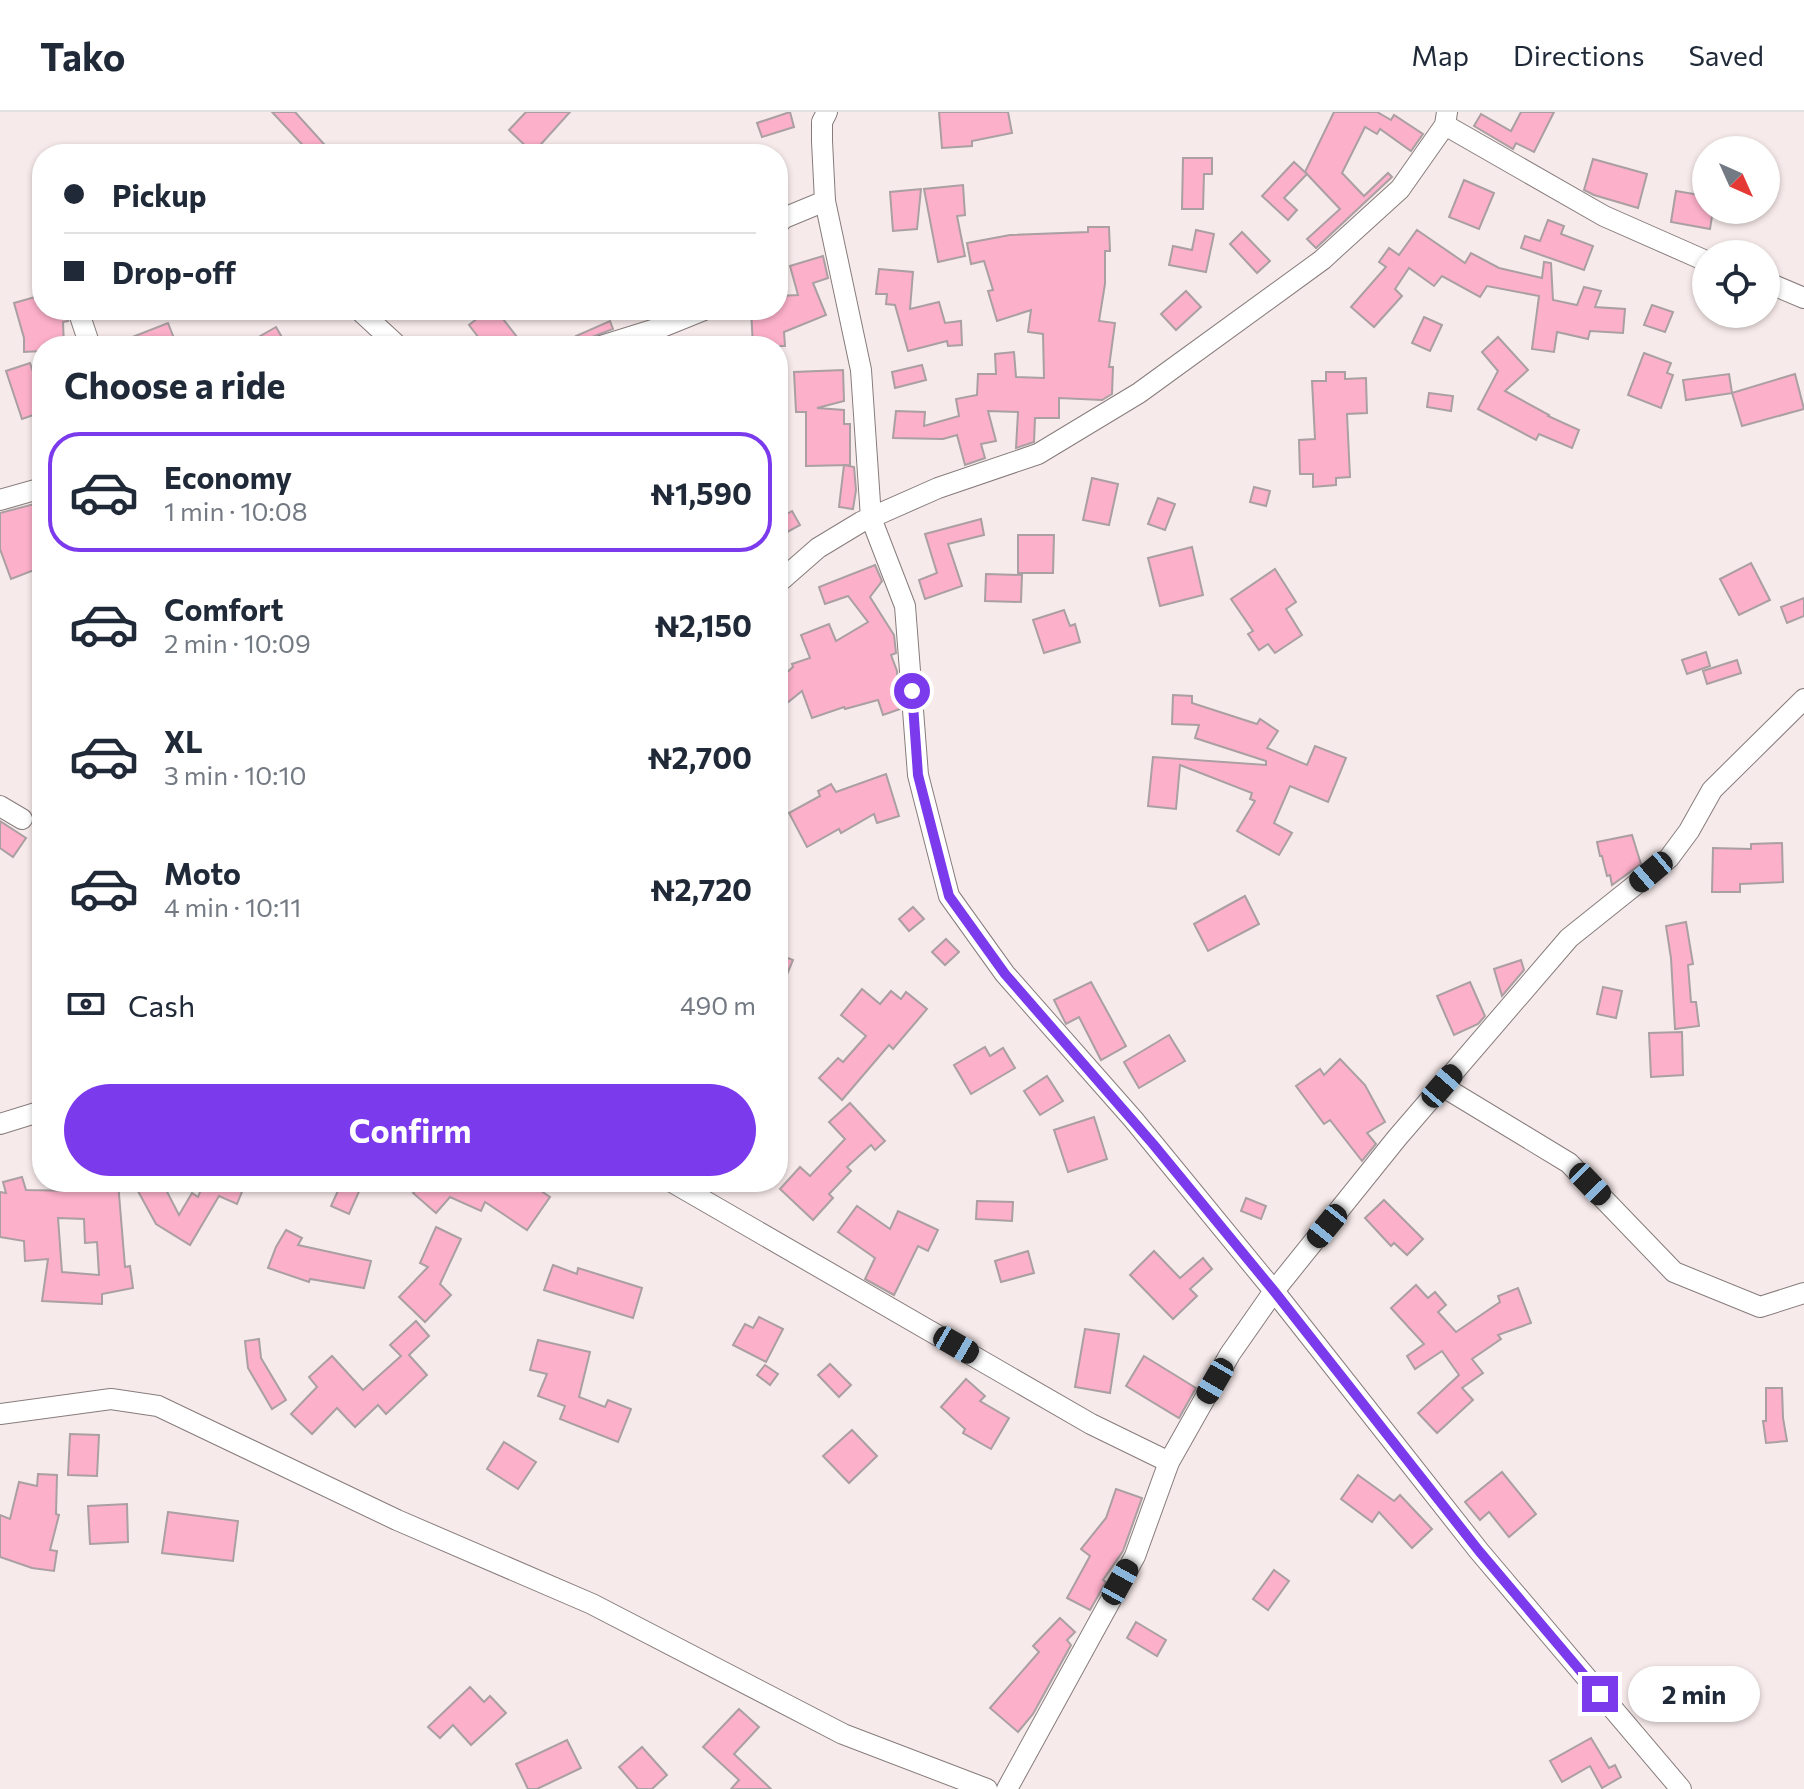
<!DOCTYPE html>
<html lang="en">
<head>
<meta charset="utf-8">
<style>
	:root { --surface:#fff; --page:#f6f6f7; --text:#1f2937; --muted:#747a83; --line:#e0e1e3; --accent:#7c3aed }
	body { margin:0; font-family:Commissioner,sans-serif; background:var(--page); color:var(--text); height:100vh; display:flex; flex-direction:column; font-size:30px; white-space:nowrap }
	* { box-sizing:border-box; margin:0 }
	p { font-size:26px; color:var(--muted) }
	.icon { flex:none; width:44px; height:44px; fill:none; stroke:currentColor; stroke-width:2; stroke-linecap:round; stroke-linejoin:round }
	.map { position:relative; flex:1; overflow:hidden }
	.details { position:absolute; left:32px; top:224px; width:756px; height:856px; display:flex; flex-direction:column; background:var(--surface); border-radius:32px; box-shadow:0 2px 6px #0004 }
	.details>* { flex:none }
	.banner { position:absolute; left:32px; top:32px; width:756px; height:176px; border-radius:32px; box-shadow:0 2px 6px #0004; display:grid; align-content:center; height:176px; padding:0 32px; background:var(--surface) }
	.needle { width:52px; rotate:135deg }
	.controls { position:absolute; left:1692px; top:24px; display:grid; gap:16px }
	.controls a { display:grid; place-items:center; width:88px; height:88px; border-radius:50%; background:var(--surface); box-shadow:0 2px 6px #0004; font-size:40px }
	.end { position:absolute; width:36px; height:36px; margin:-18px; border:10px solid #7c3aed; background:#fff; box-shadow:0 0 0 4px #fff }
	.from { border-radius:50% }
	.bubble { position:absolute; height:56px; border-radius:28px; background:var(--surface); box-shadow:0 2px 6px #0004; font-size:26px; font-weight:700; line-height:56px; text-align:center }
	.car { position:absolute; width:24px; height:48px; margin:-24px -12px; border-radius:10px; box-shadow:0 0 6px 2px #0007; background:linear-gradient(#222 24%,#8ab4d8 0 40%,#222 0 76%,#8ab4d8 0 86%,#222 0) }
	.banner b { display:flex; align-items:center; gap:28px; height:76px; font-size:30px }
	.banner b+b { border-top:2px solid var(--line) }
	.banner i { width:20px; height:20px; background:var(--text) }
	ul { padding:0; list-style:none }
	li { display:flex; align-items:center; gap:24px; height:120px; margin:0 16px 12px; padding:0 16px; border:4px solid transparent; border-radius:32px }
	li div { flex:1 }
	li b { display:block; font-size:30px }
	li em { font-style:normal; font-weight:700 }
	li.selected { border-color:var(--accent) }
	li>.icon { width:72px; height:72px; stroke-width:1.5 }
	h2 { padding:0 32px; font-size:36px; line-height:96px }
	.pay { display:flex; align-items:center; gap:20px; height:88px; padding:0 32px; font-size:30px }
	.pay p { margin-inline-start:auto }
	.button { display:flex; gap:16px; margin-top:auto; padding:16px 32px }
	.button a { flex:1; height:92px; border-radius:48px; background:var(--accent); color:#fff; font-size:32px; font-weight:700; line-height:92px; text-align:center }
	header { display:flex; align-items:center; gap:48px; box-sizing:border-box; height:112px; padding:0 40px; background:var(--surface); border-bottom:2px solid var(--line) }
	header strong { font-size:38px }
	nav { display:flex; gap:44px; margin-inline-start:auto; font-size:28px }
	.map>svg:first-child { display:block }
	.building { fill:#fcb0c9; stroke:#aa9fa2; stroke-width:2; fill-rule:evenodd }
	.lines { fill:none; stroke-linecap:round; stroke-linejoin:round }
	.minor-casing { stroke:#877c7c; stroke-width:22 }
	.minor { stroke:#fff; stroke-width:20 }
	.route { stroke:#7c3aed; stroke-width:10 }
</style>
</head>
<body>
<header>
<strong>Tako</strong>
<nav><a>Map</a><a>Directions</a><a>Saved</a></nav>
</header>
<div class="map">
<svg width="1804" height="1677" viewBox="0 0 1804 1677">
	<rect width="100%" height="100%" fill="#f7eaea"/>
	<g class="building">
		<polygon points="272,0 295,0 333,42 311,42"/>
		<polygon points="526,0 570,0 533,41 509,18"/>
		<polygon points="790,0 794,15 762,25 757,11"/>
		<polygon points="939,0 1008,0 1012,21 972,29 972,34 942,36"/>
		<polygon points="1334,0 1377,0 1391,8 1394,3 1423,22 1411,39 1380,17 1377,22 1365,15 1342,61 1364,84 1388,61 1392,65 1316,136 1307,127 1340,97 1305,60"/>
		<polygon points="1521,0 1554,0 1534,40 1516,31 1513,37 1474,14 1481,2 1511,19"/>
		<polygon points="1183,46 1212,46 1212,62 1204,62 1203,97 1182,97"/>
		<polygon points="1593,47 1647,62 1638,96 1594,83 1584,78"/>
		<polygon points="1294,50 1307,62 1284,86 1297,98 1288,108 1262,84"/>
		<polygon points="1464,68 1494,81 1479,117 1449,105"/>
		<polygon points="963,73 965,103 957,104 965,144 938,150 924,77"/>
		<polygon points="921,77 917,117 893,119 890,80"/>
		<polygon points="1676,79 1706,84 1706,98 1713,98 1710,117 1671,110"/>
		<polygon points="1548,108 1564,114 1561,122 1593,134 1584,158 1521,136 1525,124 1540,129"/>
		<polygon points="1088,115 1109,115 1110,139 1105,139 1105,172 1099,209 1115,211 1109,255 1113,255 1112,282 1102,288 1059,286 1059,306 1035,306 1034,330 1016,336 1018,300 988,299 996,329 981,332 985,346 965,353 957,323 943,327 893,326 896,299 925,300 924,314 959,304 956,287 977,283 978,262 996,262 995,242 1014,240 1016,265 1044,266 1043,222 1028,220 1031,198 997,209 988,179 993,178 984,149 971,152 967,131 1010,123 1088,120"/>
		<polygon points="1196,118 1214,122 1206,160 1169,153 1173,134 1192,138"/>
		<polygon points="1417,118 1465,151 1471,141 1499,156 1542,166 1544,150 1551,151 1553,188 1577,193 1584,175 1601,179 1595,195 1625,197 1623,221 1590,219 1588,227 1557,220 1554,240 1532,237 1539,184 1487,174 1480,185 1442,164 1434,174 1409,156 1395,177 1402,184 1374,215 1351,195 1386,155 1379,150 1389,136 1399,143"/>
		<polygon points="1242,120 1270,149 1257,161 1230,132"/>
		<polygon points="823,144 828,166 813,171 826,203 784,220 785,234 753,234 751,198 778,198 778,184 798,183 790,154"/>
		<polygon points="879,157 913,160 910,197 939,190 945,211 961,209 962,233 948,234 947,229 908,239 895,193 886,192 887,182 876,182"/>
		<polygon points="1186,179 1201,195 1176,218 1161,202"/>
		<polygon points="42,183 42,198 65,198 68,209 63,210 64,234 42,234 42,239 24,240 24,226 14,191"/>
		<polygon points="1652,193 1673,200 1665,220 1644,213"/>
		<polygon points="488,198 496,198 524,234 485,234 469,213"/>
		<polygon points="1424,205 1442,213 1430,239 1412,231"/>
		<polygon points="610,209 613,217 592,225 588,234 580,234 576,224"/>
		<polygon points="168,211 177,234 112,234 112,233"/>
		<polygon points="276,215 287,234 243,234"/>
		<polygon points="1498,225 1528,258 1505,279 1549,303 1548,304 1579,318 1572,336 1539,322 1536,328 1478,297 1498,259 1482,240"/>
		<polygon points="1644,241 1671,251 1667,261 1673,263 1661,296 1628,283"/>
		<polygon points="30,251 42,286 42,300 22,307 6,259"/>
		<polygon points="922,253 926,268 895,276 892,260"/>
		<polygon points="843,258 844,289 817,296 844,298 844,312 850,312 850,353 806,354 806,300 796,300 794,260"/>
		<polygon points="1326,260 1345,260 1345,267 1366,266 1367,301 1347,302 1350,365 1336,366 1336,373 1313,375 1313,362 1300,362 1299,328 1315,327 1312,269 1326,269"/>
		<polygon points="1729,262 1732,281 1795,262 1804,297 1742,314 1732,281 1686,288 1683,268"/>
		<polygon points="1429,281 1453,284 1451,299 1427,295"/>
		<polygon points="844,353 854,355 856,378 853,397 839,395"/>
		<polygon points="1092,366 1118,372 1109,413 1083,408"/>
		<polygon points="1254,375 1270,379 1266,394 1250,390"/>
		<polygon points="1158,386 1175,392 1165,418 1148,412"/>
		<polygon points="42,390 42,455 11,467 0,437 0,401"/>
		<polygon points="792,399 800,413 778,425 778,407"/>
		<polygon points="981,407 984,423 948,432 962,474 925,487 919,468 937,461 925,422"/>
		<polygon points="1018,423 1054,423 1053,461 1018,461"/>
		<polygon points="1192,435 1203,483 1160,494 1148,446"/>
		<polygon points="1751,451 1770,488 1739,503 1720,467"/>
		<polygon points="875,453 882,469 870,485 894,523 896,541 891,543 897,559 900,597 883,603 878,588 845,597 844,595 812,606 802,579 787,591 778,580 778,568 793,555 792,552 810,546 801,523 829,512 836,529 868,510 848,484 825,492 819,475"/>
		<polygon points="1275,457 1296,490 1286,497 1302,523 1275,541 1268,532 1259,538 1248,522 1253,519 1231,487"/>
		<polygon points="986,462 1022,463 1021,490 985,489"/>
		<polygon points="1804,486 1804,504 1787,511 1781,495"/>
		<polygon points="1064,498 1070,514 1075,512 1080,530 1044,541 1033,508"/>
		<polygon points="1706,540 1710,554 1687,562 1682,548"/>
		<polygon points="1737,548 1741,561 1707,572 1703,559"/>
		<polygon points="1173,583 1192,584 1192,591 1257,612 1260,607 1278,619 1267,636 1307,653 1315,634 1346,646 1328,690 1290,674 1274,711 1292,721 1279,743 1237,719 1255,689 1250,687 1252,681 1180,653 1176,697 1148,694 1153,645 1266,653 1266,649 1195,626 1199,613 1172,612"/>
		<polygon points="886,662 899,704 877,711 874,702 841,721 839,717 807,735 789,701 820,684 818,679 831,672 836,680"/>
		<polygon points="0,709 26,726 13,745 0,736"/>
		<polygon points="1632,723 1641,752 1612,773 1610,763 1607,764 1602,744 1600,744 1597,730"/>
		<polygon points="1782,731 1783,770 1740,772 1740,780 1712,780 1713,736 1751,737 1751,732"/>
		<polygon points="1245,784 1259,812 1208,839 1194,812"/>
		<polygon points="913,795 924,807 909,819 899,807"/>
		<polygon points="1686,810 1693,852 1688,853 1691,890 1696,890 1699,914 1675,917 1671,846 1666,814"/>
		<polygon points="946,827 959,840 945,853 932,840"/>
		<polygon points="778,842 793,848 778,884"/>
		<polygon points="1521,848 1524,858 1502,884 1494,857"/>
		<polygon points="1091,870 1126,934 1101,948 1079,905 1066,912 1054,888"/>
		<polygon points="1470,870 1485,904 1478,912 1454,923 1437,884"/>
		<polygon points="1603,875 1622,879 1616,906 1597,902"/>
		<polygon points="862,877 880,892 891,879 901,887 906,880 927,897 893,937 889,933 842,988 819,966 838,946 843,950 866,924 841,903"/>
		<polygon points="1682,920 1683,963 1651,965 1649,921"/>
		<polygon points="1169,923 1185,949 1139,976 1124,950"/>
		<polygon points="985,935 990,944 1003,936 1015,956 971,982 954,953"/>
		<polygon points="1340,947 1365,973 1385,1010 1367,1021 1376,1032 1362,1049 1330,1008 1324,1012 1296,974 1320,957 1324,963"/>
		<polygon points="1047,964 1063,989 1040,1003 1024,979"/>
		<polygon points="850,991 885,1029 875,1038 871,1033 847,1055 851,1059 829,1082 833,1086 813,1108 780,1077 800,1055 810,1064 845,1027 829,1010"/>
		<polygon points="1094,1005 1107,1047 1068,1060 1054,1018"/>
		<path d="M22,1065L26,1078L81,1079V1070H118L125,1155L130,1154L133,1176L102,1182V1192L42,1189L48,1147L25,1149L24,1129L0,1125V1080L6,1081L3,1070ZM58,1106L84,1107L85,1131L97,1130L99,1163L62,1160Z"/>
		<polygon points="133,1070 162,1070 179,1103 192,1081 198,1085 204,1070 246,1070 237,1092 219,1084 190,1133 156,1112"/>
		<polygon points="342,1070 361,1075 349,1102 331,1094"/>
		<polygon points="423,1070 528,1070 550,1085 527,1118 485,1090 481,1099 450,1085 436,1101 413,1081"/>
		<polygon points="1246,1086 1266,1094 1261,1107 1241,1099"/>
		<polygon points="1384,1088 1423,1127 1407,1143 1394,1131 1391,1134 1365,1106"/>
		<polygon points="977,1089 1013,1090 1012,1109 976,1107"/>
		<polygon points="857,1094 890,1117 898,1099 938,1118 928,1139 918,1134 894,1183 865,1167 875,1146 838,1120"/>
		<polygon points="436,1115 461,1127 440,1172 451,1183 425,1210 399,1185 428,1155 420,1151"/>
		<polygon points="286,1118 302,1126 298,1133 371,1149 364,1176 310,1167 309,1170 268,1156 276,1135"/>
		<polygon points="1028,1139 1034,1161 1001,1170 995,1149"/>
		<polygon points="1154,1139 1180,1166 1203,1146 1212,1157 1190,1177 1197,1184 1173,1207 1130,1163"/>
		<polygon points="553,1153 577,1162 578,1156 642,1176 633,1206 544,1178"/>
		<polygon points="1416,1173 1428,1186 1435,1180 1446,1193 1438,1200 1456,1220 1500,1190 1498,1184 1518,1176 1531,1211 1498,1223 1501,1227 1472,1247 1483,1261 1462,1276 1473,1288 1437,1321 1418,1301 1459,1263 1442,1239 1415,1257 1407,1244 1424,1232 1391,1196"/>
		<polygon points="759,1205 783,1217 766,1250 733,1233 745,1212 753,1216"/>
		<polygon points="416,1209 429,1224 409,1243 427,1263 386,1302 378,1293 355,1315 337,1296 312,1322 291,1302 317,1275 309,1265 332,1244 363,1278 401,1244 390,1233"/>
		<polygon points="1085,1217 1119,1222 1110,1281 1075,1275"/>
		<polygon points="259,1227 261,1246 286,1288 272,1297 248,1256 245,1229"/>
		<polygon points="538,1228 590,1240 579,1285 605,1295 608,1288 631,1297 618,1330 560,1307 565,1294 538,1284 547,1262 530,1258"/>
		<polygon points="1144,1244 1196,1276 1179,1306 1126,1274"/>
		<polygon points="830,1252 851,1273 839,1285 818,1263"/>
		<polygon points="765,1253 778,1262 770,1273 757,1263"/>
		<polygon points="966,1267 985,1284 980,1289 1009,1306 991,1337 963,1321 965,1317 941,1295"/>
		<polygon points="1766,1276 1782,1276 1783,1306 1787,1329 1766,1331 1763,1309 1766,1309"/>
		<polygon points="852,1318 877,1344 849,1371 823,1344"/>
		<polygon points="70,1322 99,1323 97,1364 68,1363"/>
		<polygon points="504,1330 536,1350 518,1377 487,1357"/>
		<polygon points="1502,1360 1536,1402 1509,1425 1489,1400 1480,1408 1465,1390"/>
		<polygon points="38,1362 57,1363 56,1402 59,1403 50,1438 57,1439 54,1459 32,1456 0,1445 0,1403 10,1407 19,1370 37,1374"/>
		<polygon points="1358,1363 1394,1389 1400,1383 1432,1417 1412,1436 1379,1400 1372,1410 1341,1387"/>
		<polygon points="1116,1377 1142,1386 1123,1439 1103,1468 1106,1470 1090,1498 1067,1486 1090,1444 1081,1437 1106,1406"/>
		<polygon points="127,1392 128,1430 90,1432 88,1394"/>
		<polygon points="168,1400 238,1409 233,1449 162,1441"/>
		<polygon points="1274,1458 1289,1469 1268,1498 1253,1487"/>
		<polygon points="1060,1506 1075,1520 1067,1528 1071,1533 1033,1602 1018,1620 990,1596 1039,1540 1033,1534"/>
		<polygon points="1136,1510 1166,1528 1157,1544 1127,1526"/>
		<polygon points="470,1575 484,1590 490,1584 506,1601 471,1633 453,1613 440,1626 428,1615"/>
		<polygon points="739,1597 759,1615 734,1642 771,1677 731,1677 739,1668 703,1635"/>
		<polygon points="1591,1626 1609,1656 1615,1653 1621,1665 1602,1676 1590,1654 1562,1670 1550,1649"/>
		<polygon points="567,1628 581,1656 537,1677 528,1677 516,1652"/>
		<polygon points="642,1635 667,1663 652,1677 638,1677 619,1655"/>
	</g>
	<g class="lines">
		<g class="minor-casing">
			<g id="minor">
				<polyline points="827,0 822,10 822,29 825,89 861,258 871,406 905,494 918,663 949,784 1005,862 1133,1007 1274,1179 1479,1439 1681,1677"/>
				<polyline points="1445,13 1604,104 1706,149"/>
				<polyline points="778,112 784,106 825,89"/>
				<polyline points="1766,170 1804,186"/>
				<polyline points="78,198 90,234"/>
				<polyline points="359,198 398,234"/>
				<polyline points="601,234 662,215 704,198"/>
				<polyline points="0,388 42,376"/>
				<polyline points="778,471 818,436 861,410 938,376 1038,342 1139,281 1322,148 1400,77 1445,13 1447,0"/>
				<polyline points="0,694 22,707"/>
				<polyline points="1442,974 1569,1051 1674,1160 1760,1195 1804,1181"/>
				<polyline points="0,1012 42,999"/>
				<polyline points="672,1070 1091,1312 1169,1350"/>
				<polyline points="0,1302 111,1287 158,1294 397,1408 592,1492 843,1622 987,1677"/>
				<polyline points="1007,1677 1135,1444 1169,1350 1230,1242 1274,1179 1397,1026 1569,826 1669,746 1689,719 1712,678 1804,587"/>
			</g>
		</g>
		<use href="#minor" class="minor"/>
	</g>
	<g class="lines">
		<polyline class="route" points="912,579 918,663 949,784 1005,862 1153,1032 1274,1179 1479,1439 1600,1582"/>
	</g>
</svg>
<div class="controls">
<a><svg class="needle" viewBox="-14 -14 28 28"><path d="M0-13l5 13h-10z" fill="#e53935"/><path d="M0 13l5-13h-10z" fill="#747a83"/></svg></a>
<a><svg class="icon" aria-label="locate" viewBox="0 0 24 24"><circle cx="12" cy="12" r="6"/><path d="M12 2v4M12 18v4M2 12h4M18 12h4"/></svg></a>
</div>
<i class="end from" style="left:912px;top:579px"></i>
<i class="end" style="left:1600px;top:1582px"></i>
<div class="bubble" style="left:1628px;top:1554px;width:132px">2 min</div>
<i class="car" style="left:1651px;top:760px;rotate:230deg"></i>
<i class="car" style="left:1442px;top:974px;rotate:41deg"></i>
<i class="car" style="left:1590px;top:1072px;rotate:136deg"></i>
<i class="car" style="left:1327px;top:1114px;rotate:219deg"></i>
<i class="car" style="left:956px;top:1233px;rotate:120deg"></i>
<i class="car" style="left:1215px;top:1269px;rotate:210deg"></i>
<i class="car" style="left:1120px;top:1470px;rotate:29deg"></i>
<div class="banner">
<b><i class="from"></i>Pickup</b>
<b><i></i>Drop-off</b>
</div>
<section class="details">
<h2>Choose a ride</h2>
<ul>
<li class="selected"><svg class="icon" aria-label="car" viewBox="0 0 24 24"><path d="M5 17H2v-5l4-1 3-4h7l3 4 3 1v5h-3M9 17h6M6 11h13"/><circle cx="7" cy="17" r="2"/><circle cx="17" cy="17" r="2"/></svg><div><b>Economy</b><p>1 min · 10:08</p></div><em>₦1,590</em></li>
<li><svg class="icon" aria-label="car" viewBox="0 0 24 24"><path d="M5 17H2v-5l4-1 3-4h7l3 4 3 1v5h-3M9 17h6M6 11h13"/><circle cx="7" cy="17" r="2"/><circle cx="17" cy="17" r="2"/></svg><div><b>Comfort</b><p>2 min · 10:09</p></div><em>₦2,150</em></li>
<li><svg class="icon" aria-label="car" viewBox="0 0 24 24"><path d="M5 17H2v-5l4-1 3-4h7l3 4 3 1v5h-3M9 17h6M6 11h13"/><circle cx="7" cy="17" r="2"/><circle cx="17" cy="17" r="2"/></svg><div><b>XL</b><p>3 min · 10:10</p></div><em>₦2,700</em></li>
<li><svg class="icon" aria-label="car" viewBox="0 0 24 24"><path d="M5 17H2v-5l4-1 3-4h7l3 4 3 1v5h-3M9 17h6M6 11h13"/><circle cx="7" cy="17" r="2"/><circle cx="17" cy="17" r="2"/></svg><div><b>Moto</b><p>4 min · 10:11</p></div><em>₦2,720</em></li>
</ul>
<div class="pay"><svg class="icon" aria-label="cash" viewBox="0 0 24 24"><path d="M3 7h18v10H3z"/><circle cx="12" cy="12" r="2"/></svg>Cash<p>490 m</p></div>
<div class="button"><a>Confirm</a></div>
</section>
</div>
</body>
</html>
